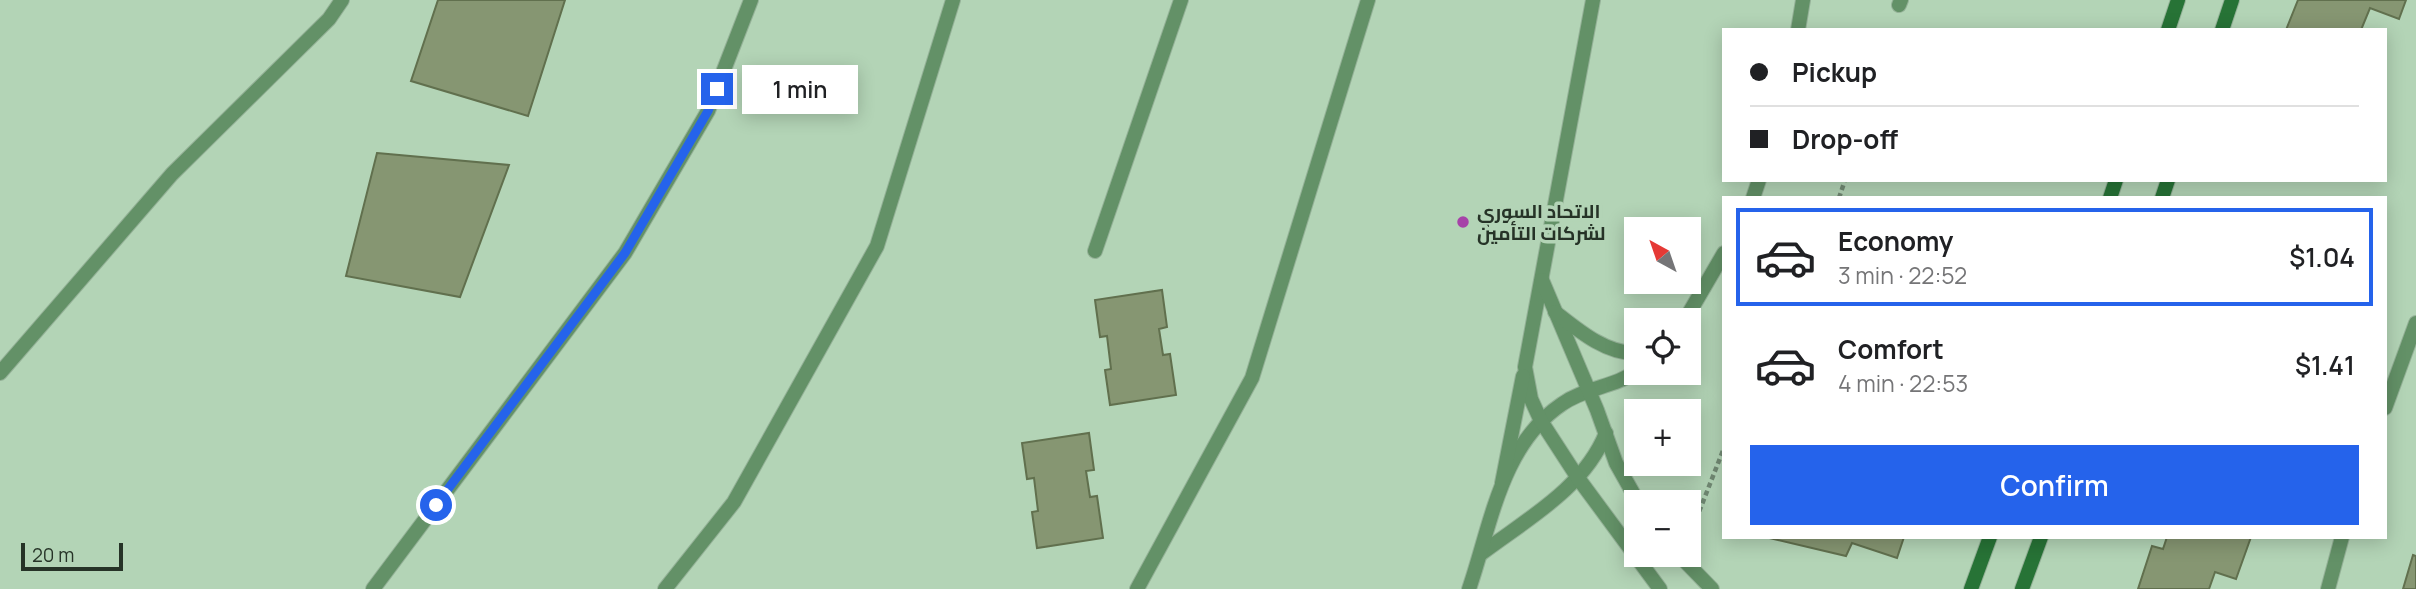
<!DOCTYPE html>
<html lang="en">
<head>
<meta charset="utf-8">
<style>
	:root { --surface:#fff; --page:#f2f2f2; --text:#202124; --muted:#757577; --line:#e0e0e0; --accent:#2563eb }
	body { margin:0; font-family:Manrope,Cairo,sans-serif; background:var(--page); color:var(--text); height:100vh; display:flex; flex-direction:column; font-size:26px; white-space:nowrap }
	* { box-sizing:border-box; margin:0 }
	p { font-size:23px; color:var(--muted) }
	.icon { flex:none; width:38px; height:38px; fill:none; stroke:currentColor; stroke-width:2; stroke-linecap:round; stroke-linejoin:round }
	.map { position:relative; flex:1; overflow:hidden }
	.drawer { position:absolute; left:1722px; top:196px; width:665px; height:343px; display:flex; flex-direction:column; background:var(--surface); border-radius:0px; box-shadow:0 4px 18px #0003 }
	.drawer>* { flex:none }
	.hud { position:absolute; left:1722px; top:28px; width:665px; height:154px; border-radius:0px; box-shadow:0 4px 18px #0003; display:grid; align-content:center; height:154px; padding:0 28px; background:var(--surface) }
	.needle { width:46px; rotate:320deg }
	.fabs { position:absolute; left:1624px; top:217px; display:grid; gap:14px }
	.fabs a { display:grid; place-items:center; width:77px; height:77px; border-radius:0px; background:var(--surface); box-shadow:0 4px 18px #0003; font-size:35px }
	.scale { position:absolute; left:21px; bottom:18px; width:102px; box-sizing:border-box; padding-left:7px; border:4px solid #263327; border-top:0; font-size:19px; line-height:24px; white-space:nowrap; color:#263327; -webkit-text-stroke:5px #b3d4b6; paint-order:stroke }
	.end { position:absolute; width:32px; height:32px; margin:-16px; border:9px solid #2563eb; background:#fff; box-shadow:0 0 0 4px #fff }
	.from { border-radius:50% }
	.bubble { position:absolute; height:49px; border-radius:0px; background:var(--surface); box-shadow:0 4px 18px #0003; font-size:23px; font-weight:600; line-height:49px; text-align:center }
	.hud b { display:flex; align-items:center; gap:24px; height:66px; font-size:26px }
	.hud b+b { border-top:2px solid var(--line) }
	.hud i { width:18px; height:18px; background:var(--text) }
	ul { padding:12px 0 0; list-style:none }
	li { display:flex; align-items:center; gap:21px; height:98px; margin:0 14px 10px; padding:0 14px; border:4px solid transparent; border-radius:0px }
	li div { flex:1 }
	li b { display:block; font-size:26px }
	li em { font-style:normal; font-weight:600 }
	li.current { border-color:var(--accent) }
	li>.icon { width:63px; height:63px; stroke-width:1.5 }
	.primary-button { display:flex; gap:14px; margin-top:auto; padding:14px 28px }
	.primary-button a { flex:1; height:80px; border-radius:0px; background:var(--accent); color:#fff; font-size:28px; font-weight:600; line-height:80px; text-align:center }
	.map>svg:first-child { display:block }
	.building { fill:#869672; stroke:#61704e; stroke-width:2 }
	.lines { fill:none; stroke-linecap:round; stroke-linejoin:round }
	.minor-casing { stroke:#94b197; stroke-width:16 }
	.tertiary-casing { stroke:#94b197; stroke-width:16 }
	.secondary-casing { stroke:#94b197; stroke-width:16 }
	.path { stroke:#728a74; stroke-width:4.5; stroke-dasharray:5 3.5; stroke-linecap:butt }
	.minor { stroke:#639167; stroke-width:14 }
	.tertiary { stroke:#639167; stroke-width:14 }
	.secondary { stroke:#277336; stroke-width:14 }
	.route { stroke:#2563eb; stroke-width:9 }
	.poi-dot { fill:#a642a8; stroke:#b3d4b6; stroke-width:2.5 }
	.labels { text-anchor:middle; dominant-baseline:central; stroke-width:7; stroke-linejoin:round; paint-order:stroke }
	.poi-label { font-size:19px; font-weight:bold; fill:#263327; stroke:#b3d4b6; text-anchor:start }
</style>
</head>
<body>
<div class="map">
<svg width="2416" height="589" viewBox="0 0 2416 589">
	<rect width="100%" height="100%" fill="#b3d4b6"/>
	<g class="building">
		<polygon points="438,0 565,0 528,116 411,81"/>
		<polygon points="2298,0 2406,0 2399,19 2370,8 2361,30 2286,30"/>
		<polygon points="377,153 509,165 460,297 346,276"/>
		<polygon points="1162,290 1167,327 1159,329 1163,355 1170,354 1176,395 1110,405 1105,370 1111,369 1107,336 1100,337 1095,300"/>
		<polygon points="1089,433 1094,470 1086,471 1090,497 1097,496 1103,538 1037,548 1032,512 1038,511 1034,478 1027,479 1022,443"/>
		<polygon points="1765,537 1904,537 1897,558 1852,543 1846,556"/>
		<polygon points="2167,537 2251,537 2236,579 2215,572 2209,589 2138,589 2152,546 2163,549"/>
		<polygon points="2413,555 2416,556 2416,589 2403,589"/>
	</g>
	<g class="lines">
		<g class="minor-casing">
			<g id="minor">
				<polyline points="1899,5 1901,0"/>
				<polyline points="1798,30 1803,0"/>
				<polyline points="1753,198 1759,180"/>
				<polyline points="1095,251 1181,0"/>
				<polyline points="1685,320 1724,253"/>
				<polyline points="0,373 172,174 329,19 342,0"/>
				<polyline points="2385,408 2416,323"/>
				<path d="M1482,553C1527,519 1584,488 1606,433"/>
				<polyline points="373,589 625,253 708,111 751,0"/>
				<polyline points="665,589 734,502 877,246 953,0"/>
				<polyline points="1137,589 1252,378 1368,0"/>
				<path d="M1469,589C1491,525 1501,445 1562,404C1586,387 1616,387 1636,371"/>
				<polyline points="2328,589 2342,537"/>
			</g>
		</g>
		<g class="tertiary-casing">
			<g id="tertiary">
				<polyline points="1593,0 1525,367 1531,399 1541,421 1578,478 1660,589"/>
				<polyline points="1542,280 1597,410 1616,463 1638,502"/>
				<path d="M1555,312C1578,330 1606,354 1636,353"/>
				<polyline points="1502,483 1523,376"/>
				<polyline points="1679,555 1712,589"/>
			</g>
		</g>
		<g class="secondary-casing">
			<g id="secondary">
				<polyline points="2168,30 2178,0"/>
				<polyline points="2222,30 2232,0"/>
				<polyline points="2110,198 2116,180"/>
				<polyline points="2162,198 2168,180"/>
				<polyline points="1971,589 1990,537"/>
				<polyline points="2022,589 2041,537"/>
			</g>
		</g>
		<g class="path">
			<polyline points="1839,198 1845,180"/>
			<polyline points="1690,535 1724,448"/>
		</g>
		<use href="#minor" class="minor"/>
		<use href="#tertiary" class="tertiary"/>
		<use href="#secondary" class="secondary"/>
	</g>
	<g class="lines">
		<polyline class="route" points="436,505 625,253 708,111 717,89"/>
	</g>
	<circle class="poi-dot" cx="1463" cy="222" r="7"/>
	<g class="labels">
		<g class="poi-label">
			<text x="1477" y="211">الاتحاد السوري<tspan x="1477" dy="22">لشركات التأمين</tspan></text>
		</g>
	</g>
</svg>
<div class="fabs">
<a><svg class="needle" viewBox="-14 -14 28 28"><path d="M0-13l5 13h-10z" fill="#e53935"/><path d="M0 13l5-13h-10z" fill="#757577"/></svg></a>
<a><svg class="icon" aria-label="locate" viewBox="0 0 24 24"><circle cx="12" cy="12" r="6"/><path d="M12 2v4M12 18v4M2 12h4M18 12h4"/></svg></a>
<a>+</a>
<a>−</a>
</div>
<div class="scale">20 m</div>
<i class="end from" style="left:436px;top:505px"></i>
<i class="end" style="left:717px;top:89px"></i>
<div class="bubble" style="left:742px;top:65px;width:116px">1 min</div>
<div class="hud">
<b><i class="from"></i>Pickup</b>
<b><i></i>Drop-off</b>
</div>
<section class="drawer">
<ul>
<li class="current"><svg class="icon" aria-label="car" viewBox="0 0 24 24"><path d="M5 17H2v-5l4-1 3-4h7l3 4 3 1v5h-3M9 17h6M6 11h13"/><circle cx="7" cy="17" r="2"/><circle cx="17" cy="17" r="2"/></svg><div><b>Economy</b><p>3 min · 22:52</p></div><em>$1.04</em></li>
<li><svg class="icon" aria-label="car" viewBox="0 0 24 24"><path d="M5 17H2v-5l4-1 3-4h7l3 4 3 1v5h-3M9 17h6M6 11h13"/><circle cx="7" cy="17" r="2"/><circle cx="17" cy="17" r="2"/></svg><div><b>Comfort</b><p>4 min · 22:53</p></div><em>$1.41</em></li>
</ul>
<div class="primary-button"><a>Confirm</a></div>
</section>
</div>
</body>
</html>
